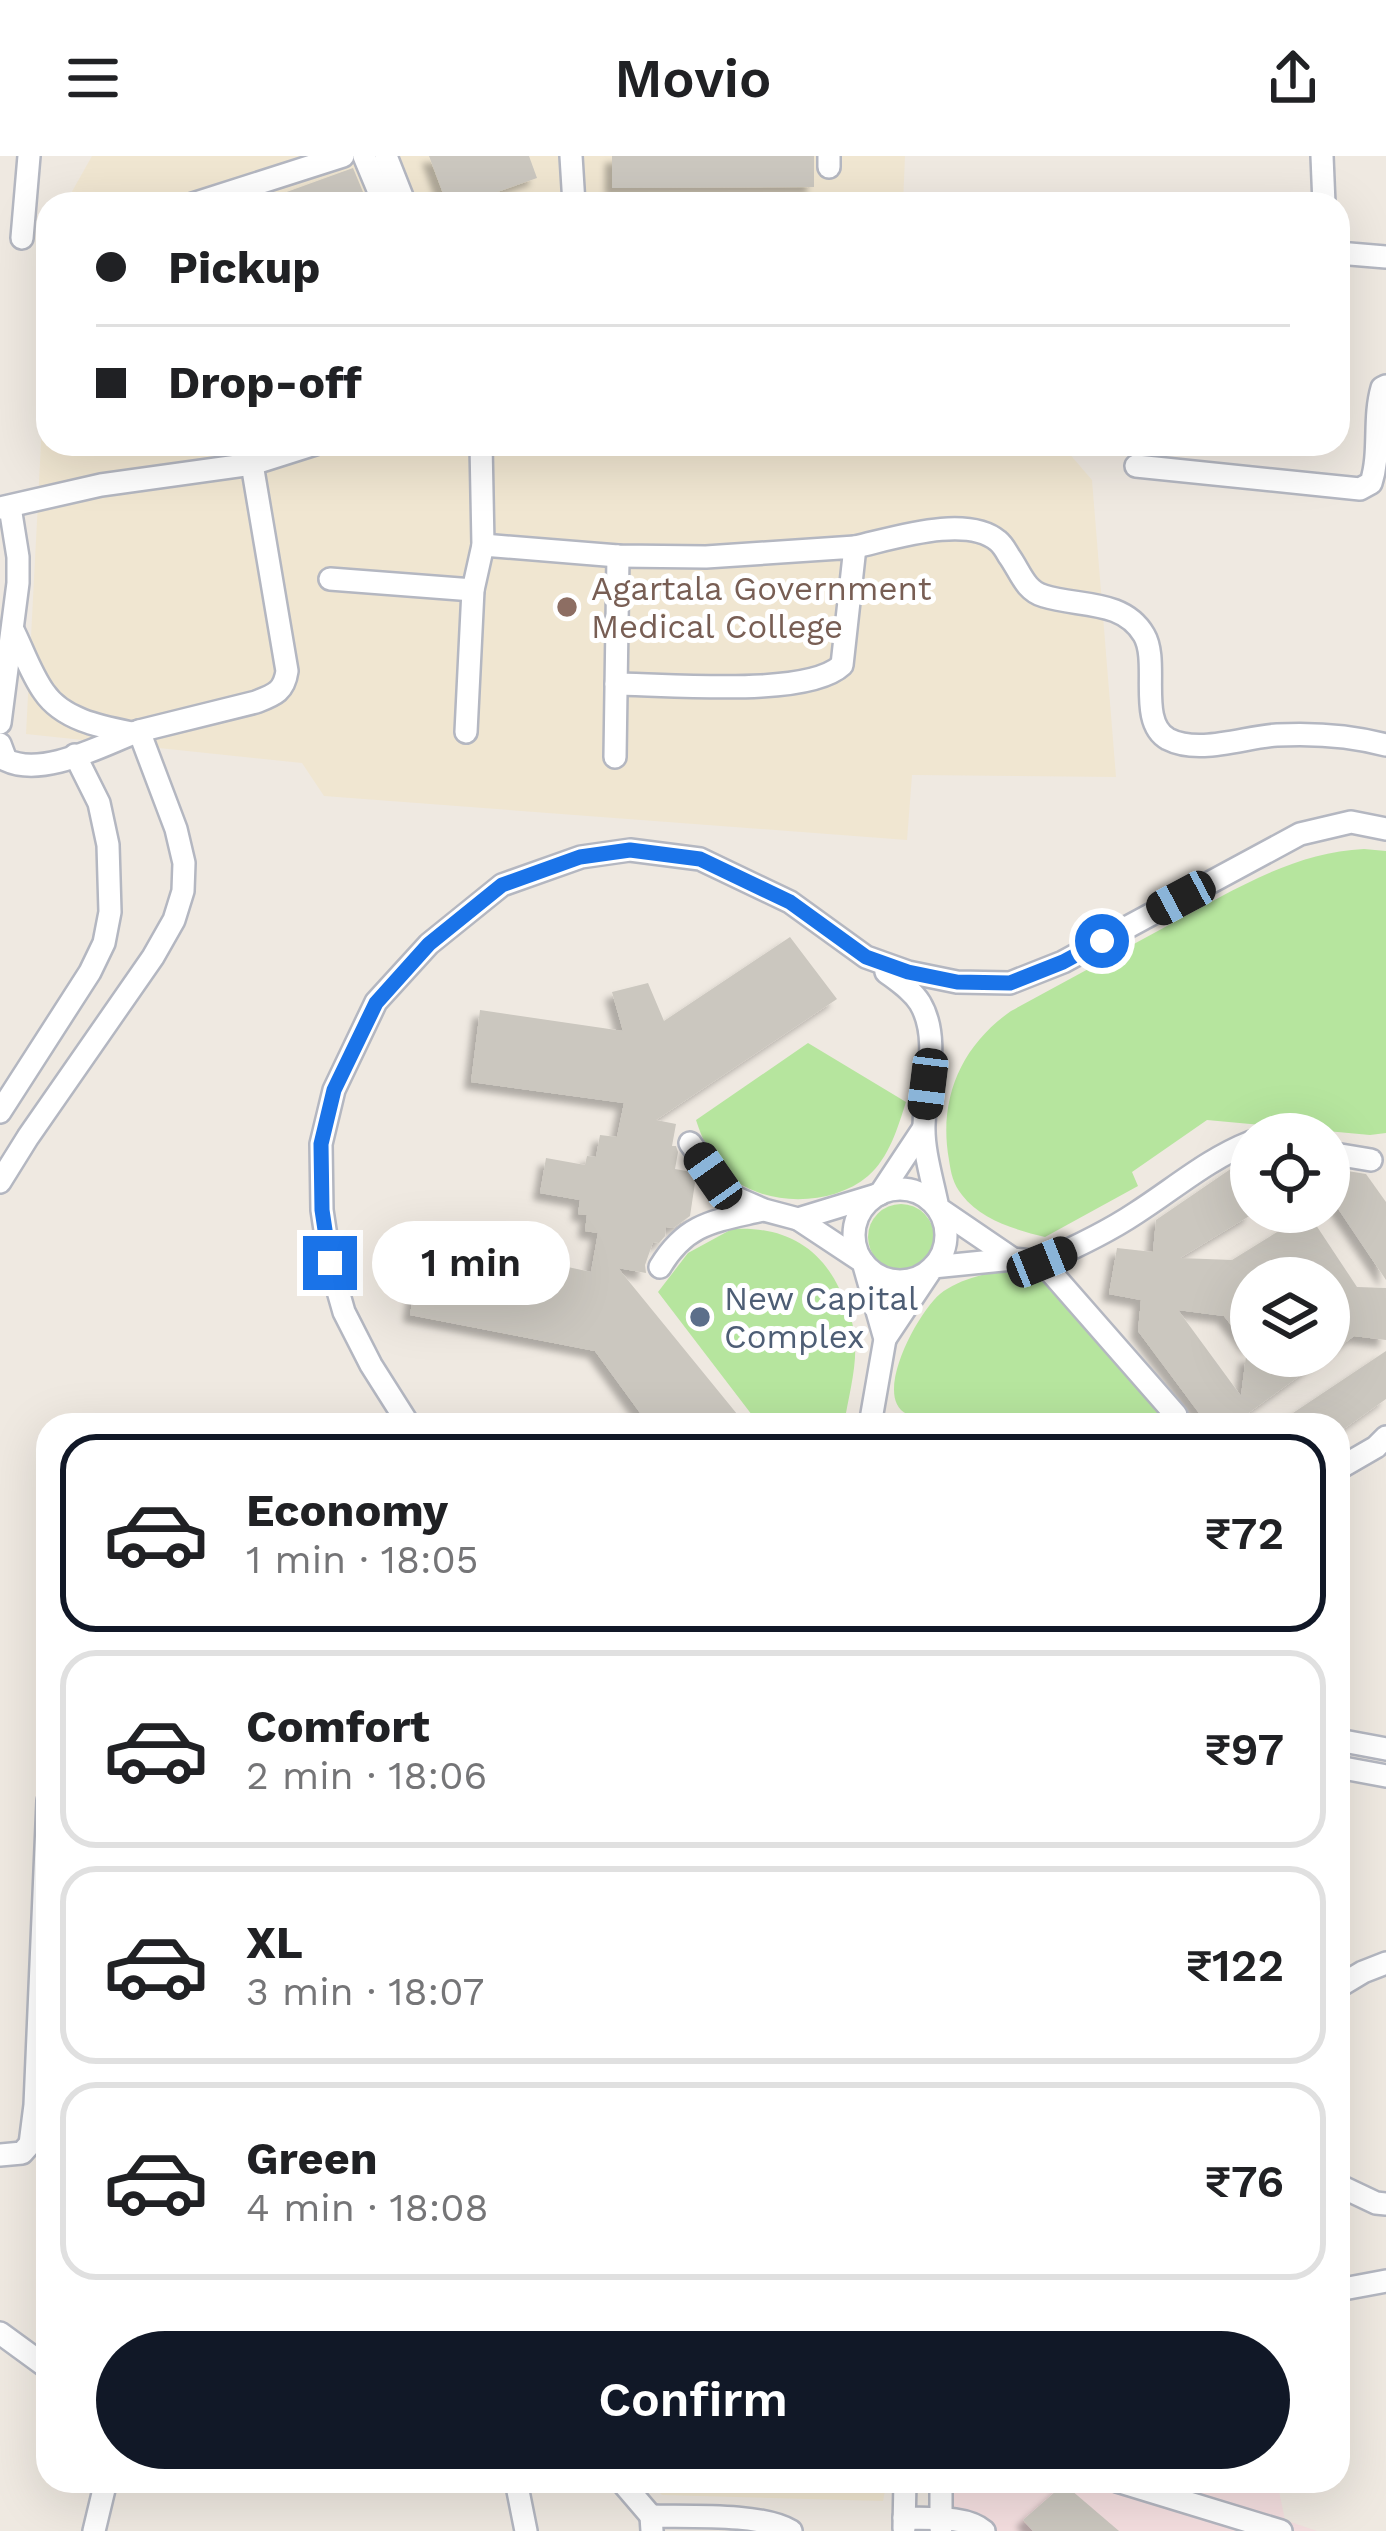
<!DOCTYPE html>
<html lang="en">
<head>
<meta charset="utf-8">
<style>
	:root { --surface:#fff; --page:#f6f6f6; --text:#202124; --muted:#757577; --line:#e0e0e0; --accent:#111827 }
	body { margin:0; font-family:"Work Sans",sans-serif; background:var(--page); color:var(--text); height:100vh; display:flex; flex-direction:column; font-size:45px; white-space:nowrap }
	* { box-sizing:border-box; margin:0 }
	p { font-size:39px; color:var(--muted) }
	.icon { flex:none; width:66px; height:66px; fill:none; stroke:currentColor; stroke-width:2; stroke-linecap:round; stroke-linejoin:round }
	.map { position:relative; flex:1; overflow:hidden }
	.details { position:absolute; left:36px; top:1257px; width:1314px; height:1080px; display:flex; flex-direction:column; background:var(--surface); border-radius:36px; box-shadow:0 12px 48px #0002 }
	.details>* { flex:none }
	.banner { position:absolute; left:36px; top:36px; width:1314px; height:264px; border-radius:36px; box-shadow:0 12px 48px #0002; display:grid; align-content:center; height:264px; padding:0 60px; background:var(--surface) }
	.fabs { position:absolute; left:1230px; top:957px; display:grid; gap:24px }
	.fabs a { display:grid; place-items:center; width:120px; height:120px; border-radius:50%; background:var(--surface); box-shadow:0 12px 48px #0002; font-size:60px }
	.end { position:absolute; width:54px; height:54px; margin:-27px; border:15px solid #1a73e8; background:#fff; box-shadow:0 0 0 6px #fff }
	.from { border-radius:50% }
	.bubble { position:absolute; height:84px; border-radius:42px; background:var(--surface); box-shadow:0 12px 48px #0002; font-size:39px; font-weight:600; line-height:84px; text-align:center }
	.car { position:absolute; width:36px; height:72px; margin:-36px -18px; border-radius:15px; box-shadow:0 0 9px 3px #0007; background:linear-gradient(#222 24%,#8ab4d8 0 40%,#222 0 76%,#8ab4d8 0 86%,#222 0) }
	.banner b { display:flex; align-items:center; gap:42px; height:114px; font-size:45px }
	.banner b+b { border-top:3px solid var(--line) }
	.banner i { width:30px; height:30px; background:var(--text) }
	ul { padding:21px 0 0; list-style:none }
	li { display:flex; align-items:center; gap:36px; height:198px; margin:0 24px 18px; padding:0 36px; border:6px solid var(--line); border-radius:36px }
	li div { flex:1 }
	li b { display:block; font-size:45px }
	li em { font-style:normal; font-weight:600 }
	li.on { border-color:var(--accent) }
	li>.icon { width:108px; height:108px; stroke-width:1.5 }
	.button { display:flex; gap:24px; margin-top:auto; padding:24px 60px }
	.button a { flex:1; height:138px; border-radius:72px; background:var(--accent); color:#fff; font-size:48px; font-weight:600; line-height:138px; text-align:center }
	header { display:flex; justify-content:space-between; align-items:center; height:156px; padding:0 60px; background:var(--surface); font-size:54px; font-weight:600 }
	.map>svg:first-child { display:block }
	.education { fill:#f0e6d1 }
	.medical { fill:#f5dfe0 }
	.green { fill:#b6e59e }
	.building { fill:#cbc7bf; filter:url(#shadow) }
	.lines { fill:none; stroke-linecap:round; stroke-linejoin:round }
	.minor-casing { stroke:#b4b7c1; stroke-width:26 }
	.minor { stroke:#fff; stroke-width:21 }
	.route { stroke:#1a73e8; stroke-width:15 }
	.education-dot { fill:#8d6e63; stroke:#fff; stroke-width:4.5 }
	.service-dot { fill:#5c6f8a; stroke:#fff; stroke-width:4.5 }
	.labels { text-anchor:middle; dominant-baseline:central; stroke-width:10; stroke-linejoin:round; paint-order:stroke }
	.education-label { font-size:33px; fill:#785e54; stroke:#fff; text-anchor:start }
	.service-label { font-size:33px; fill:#4e5e75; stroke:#fff; text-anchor:start }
</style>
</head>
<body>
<header><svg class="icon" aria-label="menu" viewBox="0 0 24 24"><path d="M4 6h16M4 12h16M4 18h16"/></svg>Movio<svg class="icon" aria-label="share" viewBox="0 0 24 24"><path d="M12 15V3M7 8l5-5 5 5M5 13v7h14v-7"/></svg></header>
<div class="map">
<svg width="1386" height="2375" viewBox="0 0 1386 2375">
	<defs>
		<filter id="shadow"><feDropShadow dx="-7" dy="7" stdDeviation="3" flood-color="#0004"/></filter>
	</defs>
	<rect width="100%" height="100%" fill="#efe9e1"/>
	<g class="education">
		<polygon points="92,0 905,0 903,48 65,48"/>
		<polygon points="48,152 48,288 1061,288 1092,324 1116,621 912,619 907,684 324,640 302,607 26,578"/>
		<polygon points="649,2325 887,2325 883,2345 662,2339"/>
	</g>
	<polygon class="medical" points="937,2325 1277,2325 1285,2364 1317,2375 938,2375"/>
	<g class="green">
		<path d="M1364,693L1386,695V977L1370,979L1207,964L1132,1016L1138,1030L1045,1081C1016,1074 981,1064 962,1039C953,1028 951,1017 949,1004C938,943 961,890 1011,855C1063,827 1115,798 1167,770C1229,737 1292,696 1364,693Z"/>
		<path d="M808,887L906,946C898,971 889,1002 868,1020C834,1049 772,1051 736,1025C714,1010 704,988 696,964Z"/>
		<circle cx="901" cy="1081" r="33"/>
		<path d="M732,1073C780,1070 818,1088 839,1132C847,1149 854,1166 855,1185C857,1212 848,1242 844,1269H753L752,1259L658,1136L688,1097Z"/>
		<path d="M1018,1114L1035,1117L1167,1266L1163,1269C1088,1269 1009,1276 934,1263C926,1262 914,1262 907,1258C871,1241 919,1155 940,1138C960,1122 992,1115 1018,1114Z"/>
	</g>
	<g class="building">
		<polygon points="429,0 529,0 537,22 463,48 447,48"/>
		<polygon points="612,0 814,0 814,31 612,32"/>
		<polygon points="353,12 368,48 260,48 259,46"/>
		<polygon points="790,781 837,843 656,964 676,968 672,990 676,990 678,996 675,1013 692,1016 696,1020 690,1060 673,1072 666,1071 665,1080 659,1087 653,1086 645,1109 646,1117 618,1112 746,1269 649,1269 595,1195 410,1159 423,1080 591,1116 598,1077 585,1075 587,1059 578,1058 580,1044 540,1037 546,1002 585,1009 587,1000 596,1001 600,979 617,981 624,947 471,926 480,854 623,875 612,836 648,827 664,865"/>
		<polygon points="1251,1002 1251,1059 1180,1102 1232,1104 1308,1057 1357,1131 1386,1132 1386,1184 1354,1180 1329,1199 1329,1122 1251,1122 1251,1194 1224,1160 1178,1154 1241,1240 1246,1200 1327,1200 1232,1269 1208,1269 1138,1175 1141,1144 1109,1138 1117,1092 1153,1096 1156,1064 1235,1010"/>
		<polygon points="1329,1012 1366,1018 1386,1046 1386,1124 1331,1042"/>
		<polygon points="1386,1195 1386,1243 1338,1277 1338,1269 1275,1269"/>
		<polygon points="1064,2328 1119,2375 1033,2375 1023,2364"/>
	</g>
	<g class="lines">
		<g class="minor-casing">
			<g id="minor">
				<polyline points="364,0 384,48"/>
				<polyline points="386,0 405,48"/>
				<polyline points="571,0 574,48"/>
				<polyline points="829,0 829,11"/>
				<polyline points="1322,0 1324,48"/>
				<polyline points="193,48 343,0"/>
				<polyline points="22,82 29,0"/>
				<polyline points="1338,97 1386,101"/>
				<path d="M1136,310L1360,333L1371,327C1381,296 1373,263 1382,232L1386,230"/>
				<polyline points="0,352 101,329 252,308 315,288"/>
				<path d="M483,389L618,400L706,401L855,391L842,509C807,542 667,528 616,528"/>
				<path d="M855,391C892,383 966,358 998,385C1003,389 1006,395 1009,400C1020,415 1025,435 1044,440C1078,451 1123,443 1144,479C1160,506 1137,566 1168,583C1199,599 1244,581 1277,579C1315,577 1349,579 1386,589"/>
				<polyline points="330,423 473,434"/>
				<path d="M13,474C23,494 31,518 44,536C63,564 102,571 132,577"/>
				<polyline points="0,567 18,427 18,401 10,351"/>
				<path d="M139,575L256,546C274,539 284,536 287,515L252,308"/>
				<polyline points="466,576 473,434 483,389 481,288"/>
				<path d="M0,588L6,604C43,622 102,589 139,575L176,673L184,707L183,735L174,764L153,801L28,981L0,1026"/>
				<polyline points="615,601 618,400"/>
				<path d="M886,816C898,825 912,834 920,847C941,882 925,931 924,969C923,995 933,1026 938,1052L1013,1103L1042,1106L1176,1259"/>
				<polyline points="0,956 90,816 104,787 110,756 108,689 99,647 75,599"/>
				<polyline points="690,987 714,1020 734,1041 764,1054 798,1063 880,1038 923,973"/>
				<polyline points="1329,997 1371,1004"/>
				<circle cx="900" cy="1079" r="46"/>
				<polyline points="798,1063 863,1106 885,1183 870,1269"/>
				<path d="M1042,1106C1074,1092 1106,1077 1136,1057C1175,1032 1208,1003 1251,986"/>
				<path d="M660,1111C687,1066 716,1065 763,1054"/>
				<polyline points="885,1183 933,1111 1013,1103"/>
				<polyline points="409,1269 371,1209 344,1156 330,1107 322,1054 321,988 334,934 376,846 429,788 502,729 581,701 630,694 700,703 790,746 866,801 908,816 957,826 1010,827 1063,806 1300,678 1351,666 1386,673"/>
				<polyline points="1338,1313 1376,1291 1386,1281"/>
				<polyline points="1338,1584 1386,1593"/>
				<polyline points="1338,1611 1386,1620"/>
				<polyline points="1338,1831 1363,1816 1386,1807"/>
				<polyline points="0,1999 22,1997 30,1988 35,1949 48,1645"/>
				<polyline points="1338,2029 1376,2047 1386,2048"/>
				<polyline points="1338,2134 1386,2125"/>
				<polyline points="0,2177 48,2212"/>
				<polyline points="516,2325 526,2375"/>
				<polyline points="621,2325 651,2360"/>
				<polyline points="941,2325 941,2372"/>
				<polyline points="1117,2325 1281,2375"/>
				<path d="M904,2362C928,2363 966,2359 984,2375"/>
				<polyline points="904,2372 905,2325"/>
				<polyline points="94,2375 106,2325"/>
				<path d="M652,2375L651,2360C688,2361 761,2357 791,2375"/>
			</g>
		</g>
		<use href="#minor" class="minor"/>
	</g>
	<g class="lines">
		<polyline class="route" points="330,1107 322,1054 321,988 334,934 376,847 429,788 502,729 580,701 630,694 700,703 790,746 866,801 908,816 957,826 1010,827 1063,806 1102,785"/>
	</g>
	<circle class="education-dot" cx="567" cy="451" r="12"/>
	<circle class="service-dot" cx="700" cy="1161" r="12"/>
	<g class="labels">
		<g class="education-label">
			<text x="591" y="432">Agartala Government<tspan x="591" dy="38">Medical College</tspan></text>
		</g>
		<g class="service-label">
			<text x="724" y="1142">New Capital<tspan x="724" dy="38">Complex</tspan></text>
		</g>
	</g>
</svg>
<div class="fabs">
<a><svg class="icon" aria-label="locate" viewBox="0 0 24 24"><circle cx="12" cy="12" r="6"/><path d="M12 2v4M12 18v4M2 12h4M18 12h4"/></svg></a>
<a><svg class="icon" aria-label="layers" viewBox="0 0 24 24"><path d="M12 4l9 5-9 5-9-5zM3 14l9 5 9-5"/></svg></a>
</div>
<i class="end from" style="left:1102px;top:785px"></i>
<i class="end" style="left:330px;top:1107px"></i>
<div class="bubble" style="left:372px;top:1065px;width:198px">1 min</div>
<i class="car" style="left:1181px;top:742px;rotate:242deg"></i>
<i class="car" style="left:928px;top:928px;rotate:187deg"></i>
<i class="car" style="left:713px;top:1020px;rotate:325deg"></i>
<i class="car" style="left:1042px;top:1106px;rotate:68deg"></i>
<div class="banner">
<b><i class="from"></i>Pickup</b>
<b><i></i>Drop-off</b>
</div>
<section class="details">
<ul>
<li class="on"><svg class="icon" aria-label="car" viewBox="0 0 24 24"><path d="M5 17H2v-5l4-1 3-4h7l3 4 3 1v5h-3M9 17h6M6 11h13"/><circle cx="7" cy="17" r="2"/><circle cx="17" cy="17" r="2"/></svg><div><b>Economy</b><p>1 min · 18:05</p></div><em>₹72</em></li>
<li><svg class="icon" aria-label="car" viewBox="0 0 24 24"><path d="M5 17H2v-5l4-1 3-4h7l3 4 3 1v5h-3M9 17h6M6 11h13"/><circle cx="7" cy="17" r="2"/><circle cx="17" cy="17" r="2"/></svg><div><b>Comfort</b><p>2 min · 18:06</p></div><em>₹97</em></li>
<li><svg class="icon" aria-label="car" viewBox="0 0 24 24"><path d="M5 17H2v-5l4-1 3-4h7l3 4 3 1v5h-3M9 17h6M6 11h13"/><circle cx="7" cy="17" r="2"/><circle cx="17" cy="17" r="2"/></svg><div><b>XL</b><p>3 min · 18:07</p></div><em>₹122</em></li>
<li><svg class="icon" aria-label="car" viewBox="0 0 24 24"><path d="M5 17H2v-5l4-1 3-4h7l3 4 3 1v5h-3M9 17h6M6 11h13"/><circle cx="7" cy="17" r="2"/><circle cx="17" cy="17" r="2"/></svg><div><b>Green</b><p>4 min · 18:08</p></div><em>₹76</em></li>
</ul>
<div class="button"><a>Confirm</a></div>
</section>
</div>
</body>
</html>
